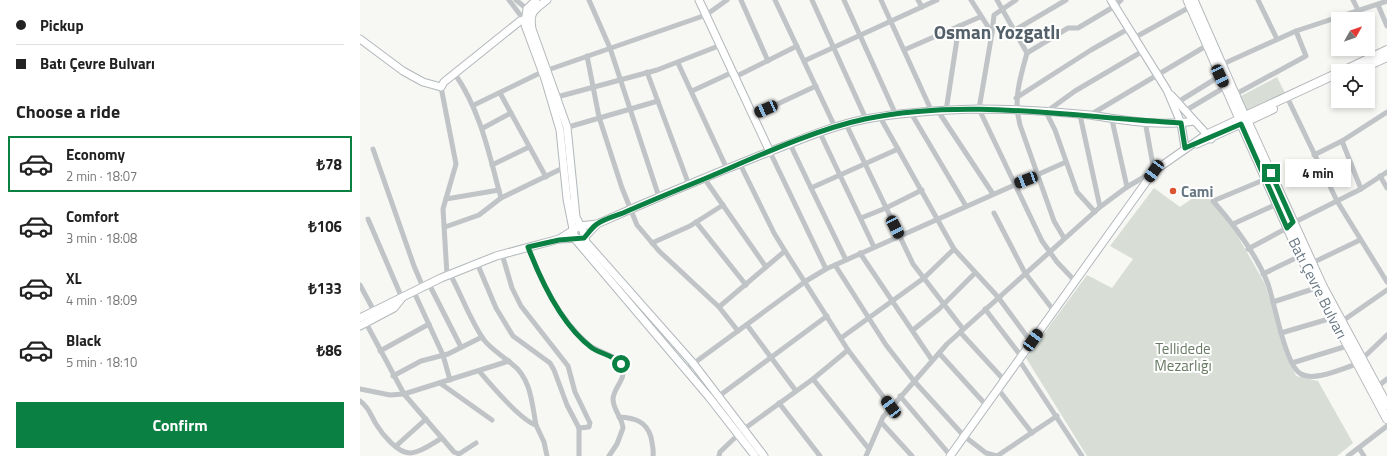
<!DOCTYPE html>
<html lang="en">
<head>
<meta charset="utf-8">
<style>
	:root { --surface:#fff; --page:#f6f6f6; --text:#222; --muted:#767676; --line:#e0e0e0; --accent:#0b8043 }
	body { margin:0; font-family:"Titillium Web",sans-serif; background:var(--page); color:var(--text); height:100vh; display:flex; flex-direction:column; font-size:15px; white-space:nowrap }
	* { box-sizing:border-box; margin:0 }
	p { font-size:13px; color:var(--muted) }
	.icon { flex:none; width:22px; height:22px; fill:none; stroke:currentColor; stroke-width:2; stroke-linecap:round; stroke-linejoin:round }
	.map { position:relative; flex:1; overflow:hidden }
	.side { display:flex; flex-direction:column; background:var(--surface); width:360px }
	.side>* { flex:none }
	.guide { display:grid; align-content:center; height:88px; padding:0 16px; background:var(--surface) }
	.needle { width:26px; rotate:50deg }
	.buttons { position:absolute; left:971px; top:12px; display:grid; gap:8px }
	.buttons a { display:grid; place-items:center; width:44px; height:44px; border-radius:0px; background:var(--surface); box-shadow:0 2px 6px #0003; font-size:20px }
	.end { position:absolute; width:18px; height:18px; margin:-9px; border:5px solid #0b8043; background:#fff; box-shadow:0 0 0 2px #fff }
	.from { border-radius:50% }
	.bubble { position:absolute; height:28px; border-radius:0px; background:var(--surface); box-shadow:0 2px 6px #0003; font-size:13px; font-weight:700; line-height:28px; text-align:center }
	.car { position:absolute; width:12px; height:24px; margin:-12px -6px; border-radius:5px; box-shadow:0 0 3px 1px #0007; background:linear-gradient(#222 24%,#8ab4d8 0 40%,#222 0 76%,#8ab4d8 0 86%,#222 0) }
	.guide b { display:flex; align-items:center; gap:14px; height:38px; font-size:15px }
	.guide b+b { border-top:1px solid var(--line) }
	.guide i { width:10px; height:10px; background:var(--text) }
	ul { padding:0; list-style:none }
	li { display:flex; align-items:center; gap:12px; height:56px; margin:0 8px 6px; padding:0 8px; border:2px solid transparent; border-radius:0px }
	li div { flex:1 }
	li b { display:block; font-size:15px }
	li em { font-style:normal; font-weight:700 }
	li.current { border-color:var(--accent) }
	li>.icon { width:36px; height:36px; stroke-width:1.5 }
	h2 { padding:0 16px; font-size:18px; line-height:48px }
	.action { display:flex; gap:8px; margin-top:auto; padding:8px 16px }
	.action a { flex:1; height:46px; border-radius:0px; background:var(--accent); color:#fff; font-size:16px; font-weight:700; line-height:46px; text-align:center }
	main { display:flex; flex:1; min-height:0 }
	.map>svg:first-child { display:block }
	.green { fill:#d8ddd5 }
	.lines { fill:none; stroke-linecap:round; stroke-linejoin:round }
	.secondary-casing { stroke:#b2b8bc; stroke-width:9 }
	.primary-casing { stroke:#b3b8bb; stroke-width:10 }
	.street { stroke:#c0c4c7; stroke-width:5 }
	.secondary { stroke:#fff; stroke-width:7 }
	.primary { stroke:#fff; stroke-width:8 }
	.route { stroke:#0b8043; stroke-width:5 }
	.poi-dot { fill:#dc532f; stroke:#fff; stroke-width:1.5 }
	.labels { text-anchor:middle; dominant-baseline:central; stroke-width:4; stroke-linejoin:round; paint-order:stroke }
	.poi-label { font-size:15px; font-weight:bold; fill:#677783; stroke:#fff; text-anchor:start }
	.street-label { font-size:15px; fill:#677783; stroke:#fff }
	.park-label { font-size:15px; fill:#6a7b65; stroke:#fff }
	.district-label { font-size:19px; font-weight:bold; fill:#546069; stroke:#fff }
</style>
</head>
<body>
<main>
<section class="side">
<div class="guide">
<b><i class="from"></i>Pickup</b>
<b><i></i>Batı Çevre Bulvarı</b>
</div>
<h2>Choose a ride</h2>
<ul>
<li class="current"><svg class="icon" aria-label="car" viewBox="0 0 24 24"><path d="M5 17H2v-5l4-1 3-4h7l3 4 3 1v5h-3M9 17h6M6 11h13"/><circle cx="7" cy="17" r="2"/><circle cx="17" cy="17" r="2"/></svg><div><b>Economy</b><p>2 min · 18:07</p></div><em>₺78</em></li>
<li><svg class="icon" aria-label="car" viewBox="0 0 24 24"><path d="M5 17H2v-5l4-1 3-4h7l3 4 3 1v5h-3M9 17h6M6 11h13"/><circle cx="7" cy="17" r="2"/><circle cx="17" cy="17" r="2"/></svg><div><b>Comfort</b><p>3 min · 18:08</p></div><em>₺106</em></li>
<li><svg class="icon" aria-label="car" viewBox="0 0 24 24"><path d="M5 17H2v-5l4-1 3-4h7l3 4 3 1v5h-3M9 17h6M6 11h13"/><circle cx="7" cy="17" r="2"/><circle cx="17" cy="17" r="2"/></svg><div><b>XL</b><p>4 min · 18:09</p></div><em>₺133</em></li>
<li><svg class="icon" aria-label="car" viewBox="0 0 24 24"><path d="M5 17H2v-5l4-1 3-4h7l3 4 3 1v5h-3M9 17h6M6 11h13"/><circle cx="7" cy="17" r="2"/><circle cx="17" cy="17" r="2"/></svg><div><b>Black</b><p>5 min · 18:10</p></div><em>₺86</em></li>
</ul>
<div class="action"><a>Confirm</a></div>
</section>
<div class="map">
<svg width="1027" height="456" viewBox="0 0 1027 456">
	<rect width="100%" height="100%" fill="#f7f7f4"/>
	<g class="green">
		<polygon points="917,77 926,95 888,114 879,97"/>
		<polygon points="794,188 820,207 843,191 876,233 905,284 924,345 936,376 958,381 993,443 977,456 727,456 666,358 727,275 752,288 773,259 750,246"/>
	</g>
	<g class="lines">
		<g class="secondary-casing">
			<g id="secondary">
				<polyline points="176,0 167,9 165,25 185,79 200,130 207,199 215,239 349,397 395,456"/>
				<path d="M187,0C174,10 169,12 172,29L207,127L216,217L223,231L226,242L333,363L404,456"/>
				<polyline points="339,0 410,152"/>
				<polyline points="751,0 807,90 821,123 825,148"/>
				<polyline points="834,0 885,116"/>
				<polyline points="0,39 43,71 63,82 81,87 84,82 160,21 168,19"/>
				<polyline points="811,95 851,139"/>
				<polyline points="837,144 881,124"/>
				<path d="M199,239L220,226L237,224C291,200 346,177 401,155C435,142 470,126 506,119C543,112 581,110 618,109C654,109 693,111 730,115C763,120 800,127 834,121"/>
				<polyline points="0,318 81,278 136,256 199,239 224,238 237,224"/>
				<polyline points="0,326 34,308 42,298"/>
				<polyline points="590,456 794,171 847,134 879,119 827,0"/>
			</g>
		</g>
		<g class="primary-casing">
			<g id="primary">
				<polyline points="983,71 1027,50"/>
				<polyline points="996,71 1027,57"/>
				<polyline points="978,73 879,119 940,256 1027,419"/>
				<polyline points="885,116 963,287 1027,405"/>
				<polyline points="883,123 913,109"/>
			</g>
		</g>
		<g class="street">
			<polyline points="149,0 164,20"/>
			<polyline points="156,0 167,9"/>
			<polyline points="229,0 250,48 299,197"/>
			<polyline points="381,0 408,61"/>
			<polyline points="415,0 475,127"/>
			<polyline points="452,0 506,119"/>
			<polyline points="484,0 536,115"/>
			<polyline points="521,0 572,112"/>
			<polyline points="558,0 562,7"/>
			<polyline points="611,0 632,33 619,109 682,241 697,262 715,281"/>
			<path d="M637,0L667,53C660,78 653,100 660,125L694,221L704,238"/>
			<polyline points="898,0 917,39"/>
			<polyline points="993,0 999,12"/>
			<polyline points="1018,5 1027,26"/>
			<polyline points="655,30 706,0"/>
			<polyline points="632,33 634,15 656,0"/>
			<polyline points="774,38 830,7 831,5"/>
			<polyline points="544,50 620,17"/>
			<polyline points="667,53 708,28 718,28 755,6 761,0"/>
			<polyline points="227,56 239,117 262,188 277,225 299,251 359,307 378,331"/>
			<polyline points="444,61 577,0"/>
			<polyline points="318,63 367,169"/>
			<polyline points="863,64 936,31 1027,1"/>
			<polyline points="287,72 329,185"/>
			<path d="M95,74C121,112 129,154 141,198"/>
			<polyline points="375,77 437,46"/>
			<polyline points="81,87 96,164 83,209 87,275"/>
			<polyline points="332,91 373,72"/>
			<polyline points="140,93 186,177"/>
			<polyline points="876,94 946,56 936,31"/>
			<polyline points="197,97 297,70 361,45"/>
			<polyline points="927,97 977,201 1027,282"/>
			<polyline points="656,98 731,50 768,29"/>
			<polyline points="818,102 860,76"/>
			<polyline points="114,105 182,72 346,15 367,0"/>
			<polyline points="578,111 633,194"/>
			<polyline points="586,111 599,26"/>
			<polyline points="825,111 865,87"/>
			<polyline points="551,113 606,206"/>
			<polyline points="394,115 456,86"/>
			<polyline points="730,115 846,46"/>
			<polyline points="520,117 594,249"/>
			<polyline points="752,120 767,187 794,171 785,121"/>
			<polyline points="486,124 553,264 603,329"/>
			<polyline points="123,128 151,113"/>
			<polyline points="205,128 298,101"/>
			<polyline points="460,133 514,247"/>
			<polyline points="982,141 1001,189"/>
			<polyline points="430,144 451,188"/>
			<polyline points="13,149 54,266 63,287"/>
			<polyline points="410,152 466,269"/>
			<polyline points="954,155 982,141 1027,112"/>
			<polyline points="380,164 414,233 425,251 488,350 531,407"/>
			<polyline points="132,165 169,147"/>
			<polyline points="1020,176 1027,188"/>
			<polyline points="344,178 406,267 425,251"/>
			<path d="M906,179L853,201C875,226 896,253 908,284C915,304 925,365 941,374C954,382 983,368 997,364"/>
			<polyline points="86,199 139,190"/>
			<polyline points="740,207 767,187"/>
			<polyline points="735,212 717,192 695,130 686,112 715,91 783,51"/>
			<polyline points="634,213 665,273 694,311"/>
			<polyline points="501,218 526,208 562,190"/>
			<polyline points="8,219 42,298"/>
			<polyline points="336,222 386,285"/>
			<polyline points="873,224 917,204"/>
			<polyline points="85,227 119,215 141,198 205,167"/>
			<polyline points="292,243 330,226 363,205"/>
			<path d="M168,247C182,283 199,319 229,345C237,352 259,356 262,365C267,380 254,386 253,399C253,410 262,417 263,428L257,444L249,456"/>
			<polyline points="888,249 927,228 933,223 1001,189 1027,172"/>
			<polyline points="500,253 572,360"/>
			<polyline points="142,254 152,288 161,306 208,366 215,392 230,423 229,427 219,428"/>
			<polyline points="486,260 451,188 538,149"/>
			<polyline points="117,263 136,308 153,336 190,363 194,370 207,405 219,428 219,456"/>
			<polyline points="952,263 1000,240"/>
			<polyline points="475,265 526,345 554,381 604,436 626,453 637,456 697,416"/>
			<path d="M90,274C102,296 110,320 124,340C132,350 143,356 152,364C171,378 172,404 176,425"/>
			<polyline points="903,274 940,256"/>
			<polyline points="69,284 101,347"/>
			<polyline points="0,285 14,311"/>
			<polyline points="54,292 83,355 90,380"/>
			<polyline points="913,302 956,288"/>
			<polyline points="359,307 406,267"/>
			<polyline points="625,309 661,356"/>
			<polyline points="6,323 44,394 94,452 99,454 116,443"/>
			<polyline points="387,325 436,391"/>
			<polyline points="553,330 579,309 615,273"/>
			<polyline points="600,332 644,380"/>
			<polyline points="921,333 972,318 981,322 1027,290"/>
			<polyline points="481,338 564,278 594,249 638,297 671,342"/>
			<polyline points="20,351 69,324"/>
			<polyline points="579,353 626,405"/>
			<polyline points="1002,359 1027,335"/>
			<polyline points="659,360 722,456"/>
			<polyline points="932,363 987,346"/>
			<polyline points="326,369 446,281 466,269 706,162"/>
			<path d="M119,371C130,384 161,421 176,425L184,442L187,456"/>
			<polyline points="33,376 61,361 88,354 122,337"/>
			<polyline points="453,379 509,449"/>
			<polyline points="80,383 132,420"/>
			<polyline points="1017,387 1027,379"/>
			<polyline points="0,389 30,395 44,394 149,361"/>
			<polyline points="638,389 672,433"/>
			<polyline points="359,396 467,316"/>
			<polyline points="540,396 590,455"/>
			<path d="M0,401C9,407 11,416 16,424C22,434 38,454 51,453C62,452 73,443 82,438"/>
			<polyline points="419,403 460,456"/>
			<path d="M259,417C275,418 286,421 291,437C292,443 294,450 293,456"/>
			<polyline points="521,422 552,456"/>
			<polyline points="36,446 66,419"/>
			<polyline points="999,448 1004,456"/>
			<polyline points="359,456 360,452 384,429 453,379 488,350"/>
			<polyline points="506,456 523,417 587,344 740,207 720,115"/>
			<polyline points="988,456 1027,426"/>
		</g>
		<use href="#secondary" class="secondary"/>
		<use href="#primary" class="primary"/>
	</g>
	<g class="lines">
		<path class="route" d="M261,364C253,355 241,354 232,348C201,325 181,281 168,247L199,240L224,238C228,234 232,227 237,224C244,219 255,216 263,213C290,201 317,190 344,179C394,158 453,130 505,119C610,97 716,118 821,123L825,148L881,124L927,228L933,222L911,173"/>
	</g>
	<circle class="poi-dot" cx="813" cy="191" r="4"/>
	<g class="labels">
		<g class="poi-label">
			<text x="821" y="191">Cami</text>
		</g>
		<g class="street-label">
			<text transform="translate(958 288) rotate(63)">Batı Çevre Bulvarı</text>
		</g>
		<g class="park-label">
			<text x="823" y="348">Tellidede<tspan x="823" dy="17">Mezarlığı</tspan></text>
		</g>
		<g class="district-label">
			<text x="637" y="31">Osman Yozgatlı</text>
		</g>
	</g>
</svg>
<div class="buttons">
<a><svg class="needle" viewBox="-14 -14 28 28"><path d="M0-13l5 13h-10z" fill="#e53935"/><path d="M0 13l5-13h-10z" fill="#767676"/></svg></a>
<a><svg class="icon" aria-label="locate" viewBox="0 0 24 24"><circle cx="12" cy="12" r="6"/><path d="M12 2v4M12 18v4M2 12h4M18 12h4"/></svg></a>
</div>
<i class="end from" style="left:261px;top:364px"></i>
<i class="end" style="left:911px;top:173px"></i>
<div class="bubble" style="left:925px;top:159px;width:66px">4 min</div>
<i class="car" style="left:860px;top:76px;rotate:155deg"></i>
<i class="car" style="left:406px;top:109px;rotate:246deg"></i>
<i class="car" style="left:794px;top:171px;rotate:216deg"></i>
<i class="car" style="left:666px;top:180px;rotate:249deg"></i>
<i class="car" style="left:535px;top:227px;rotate:153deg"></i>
<i class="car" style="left:673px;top:340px;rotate:36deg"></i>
<i class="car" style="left:531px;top:407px;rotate:323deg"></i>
</div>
</main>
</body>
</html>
